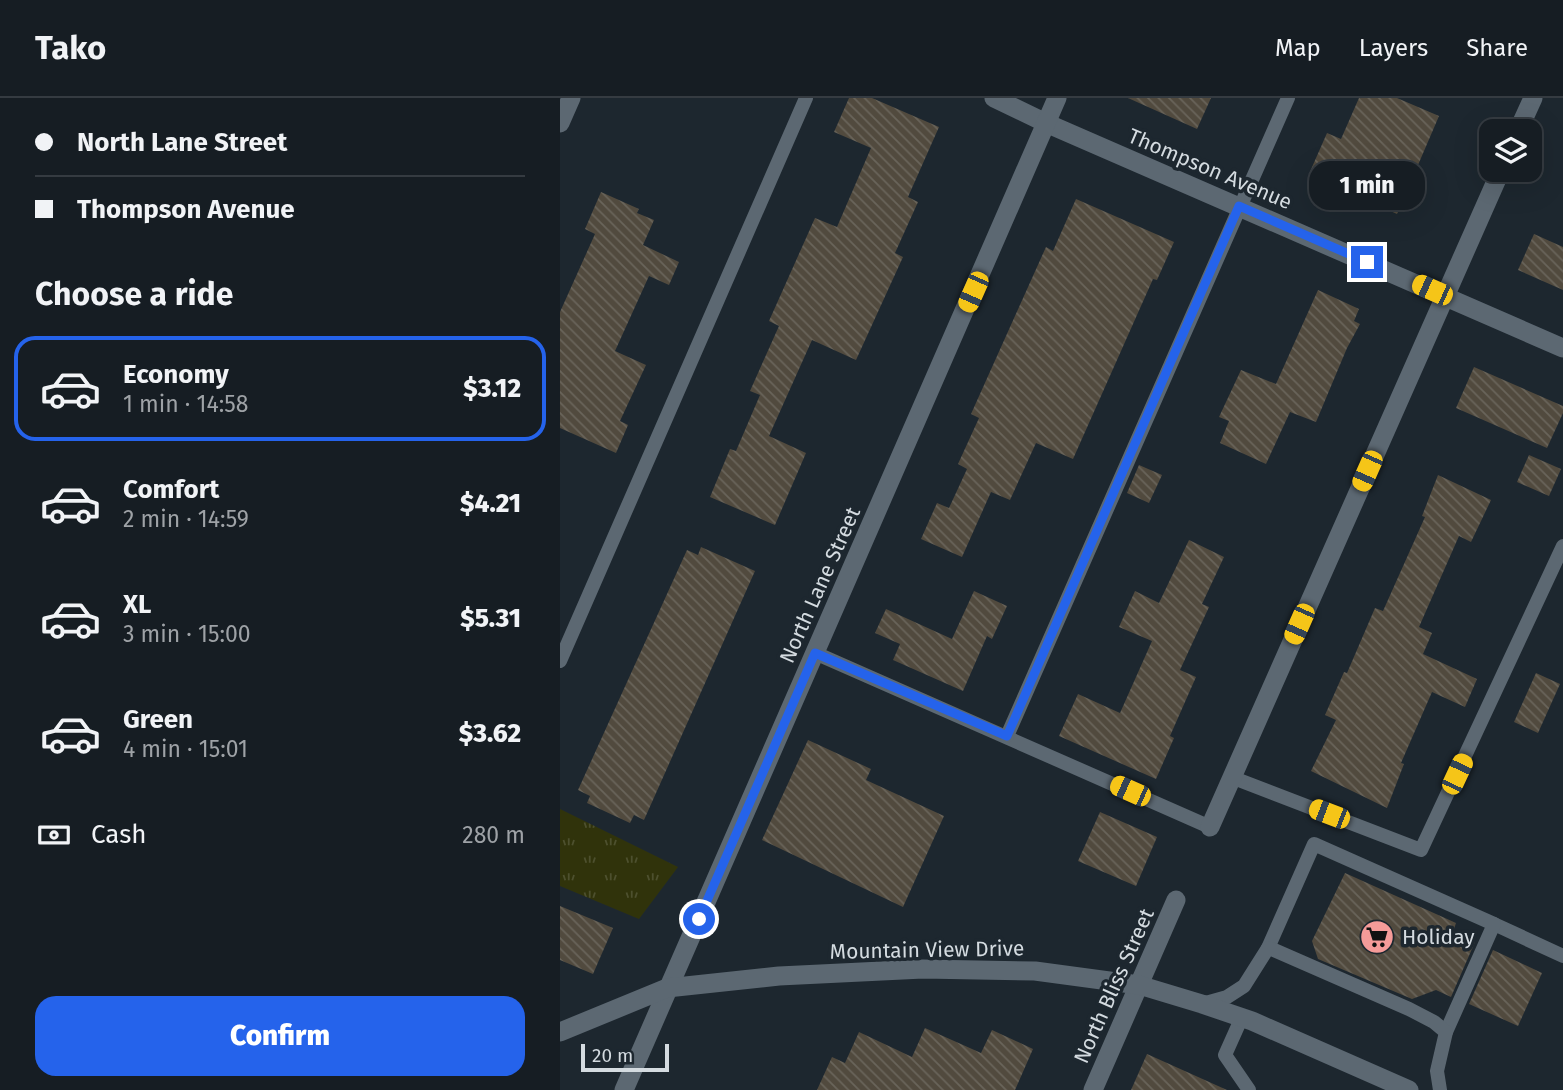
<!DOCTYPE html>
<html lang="en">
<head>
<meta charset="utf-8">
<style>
	:root { --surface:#161d23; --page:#232a30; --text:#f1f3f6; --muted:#9ea2a6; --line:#353b41; --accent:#2563eb }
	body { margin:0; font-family:"Fira Sans",sans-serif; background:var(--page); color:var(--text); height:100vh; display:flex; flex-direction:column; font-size:26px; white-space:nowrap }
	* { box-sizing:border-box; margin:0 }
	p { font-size:23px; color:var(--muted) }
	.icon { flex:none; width:38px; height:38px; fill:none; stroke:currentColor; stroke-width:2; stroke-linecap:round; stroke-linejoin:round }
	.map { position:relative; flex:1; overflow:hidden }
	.side { display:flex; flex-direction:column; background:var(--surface); width:560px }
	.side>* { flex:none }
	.top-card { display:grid; align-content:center; height:154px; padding:0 35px; background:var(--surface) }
	.buttons { position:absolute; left:919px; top:21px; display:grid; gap:14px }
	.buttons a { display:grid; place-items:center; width:63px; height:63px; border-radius:14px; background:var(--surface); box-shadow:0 7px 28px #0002,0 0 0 2px var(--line); font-size:35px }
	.scale { position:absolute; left:21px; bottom:18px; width:88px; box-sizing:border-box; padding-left:7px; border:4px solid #d4dbe0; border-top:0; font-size:19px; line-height:24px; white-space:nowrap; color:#d4dbe0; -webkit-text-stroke:5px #1d272f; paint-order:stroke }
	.end { position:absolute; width:32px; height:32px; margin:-16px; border:9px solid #2563eb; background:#fff; box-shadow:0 0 0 4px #fff }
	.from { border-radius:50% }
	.bubble { position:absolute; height:49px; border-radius:21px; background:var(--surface); box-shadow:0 7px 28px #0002,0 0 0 2px var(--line); font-size:23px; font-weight:800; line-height:49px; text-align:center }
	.car { position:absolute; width:21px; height:42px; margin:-21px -10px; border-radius:9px; box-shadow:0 0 5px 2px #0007; background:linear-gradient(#f5c518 24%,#345 0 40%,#f5c518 0 76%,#345 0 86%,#f5c518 0) }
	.top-card b { display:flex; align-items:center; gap:24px; height:66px; font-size:26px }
	.top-card b+b { border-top:2px solid var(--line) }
	.top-card i { width:18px; height:18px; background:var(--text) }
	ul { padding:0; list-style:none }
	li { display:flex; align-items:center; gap:21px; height:105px; margin:0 14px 10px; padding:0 21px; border:4px solid transparent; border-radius:21px }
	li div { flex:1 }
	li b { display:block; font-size:26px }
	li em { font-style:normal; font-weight:800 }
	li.active { border-color:var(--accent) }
	li>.icon { width:63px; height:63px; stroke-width:1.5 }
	h2 { padding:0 35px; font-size:32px; line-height:84px }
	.pay { display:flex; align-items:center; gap:18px; height:77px; padding:0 35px; font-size:26px }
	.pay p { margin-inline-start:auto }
	.primary-button { display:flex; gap:14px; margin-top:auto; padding:14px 35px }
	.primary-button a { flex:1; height:80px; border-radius:21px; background:var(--accent); color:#fff; font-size:28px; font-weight:800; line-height:80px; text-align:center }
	header { display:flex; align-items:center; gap:42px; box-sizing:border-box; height:98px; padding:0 35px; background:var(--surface); border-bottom:2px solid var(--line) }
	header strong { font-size:33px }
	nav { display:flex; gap:38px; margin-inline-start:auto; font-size:24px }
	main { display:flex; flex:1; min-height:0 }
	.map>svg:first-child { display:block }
	.park { fill:url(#park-tufts) }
	.building { fill:url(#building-back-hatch) }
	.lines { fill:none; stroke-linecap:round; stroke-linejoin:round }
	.service { stroke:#5c6872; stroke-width:14 }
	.minor { stroke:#5c6872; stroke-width:19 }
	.tertiary { stroke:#5c6872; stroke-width:19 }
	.route { stroke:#2563eb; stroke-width:9 }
	.labels { text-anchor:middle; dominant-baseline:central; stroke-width:7; stroke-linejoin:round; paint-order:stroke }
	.street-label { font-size:21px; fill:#d4dbe0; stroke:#1d272f }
	.poi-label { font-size:21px; fill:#d4dbe0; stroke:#1d272f; text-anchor:start }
</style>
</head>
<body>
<header>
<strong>Tako</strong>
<nav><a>Map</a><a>Layers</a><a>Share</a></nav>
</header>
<main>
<section class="side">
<div class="top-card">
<b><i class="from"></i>North Lane Street</b>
<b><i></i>Thompson Avenue</b>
</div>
<h2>Choose a ride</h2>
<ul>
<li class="active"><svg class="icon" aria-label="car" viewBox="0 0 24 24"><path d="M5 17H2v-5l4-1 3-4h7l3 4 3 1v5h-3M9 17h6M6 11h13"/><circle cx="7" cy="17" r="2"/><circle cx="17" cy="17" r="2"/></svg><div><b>Economy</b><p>1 min · 14:58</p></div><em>$3.12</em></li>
<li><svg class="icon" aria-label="car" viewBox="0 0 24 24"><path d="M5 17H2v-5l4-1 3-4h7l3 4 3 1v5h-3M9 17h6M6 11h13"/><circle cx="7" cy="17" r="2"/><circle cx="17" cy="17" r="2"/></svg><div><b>Comfort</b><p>2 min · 14:59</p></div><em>$4.21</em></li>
<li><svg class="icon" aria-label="car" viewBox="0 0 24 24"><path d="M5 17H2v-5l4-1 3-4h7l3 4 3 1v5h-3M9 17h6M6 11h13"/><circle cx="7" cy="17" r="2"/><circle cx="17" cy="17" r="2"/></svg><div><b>XL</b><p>3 min · 15:00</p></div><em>$5.31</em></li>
<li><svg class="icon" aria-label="car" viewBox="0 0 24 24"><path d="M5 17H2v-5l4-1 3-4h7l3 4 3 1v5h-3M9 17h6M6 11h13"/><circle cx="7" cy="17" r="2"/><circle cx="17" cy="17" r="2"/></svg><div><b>Green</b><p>4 min · 15:01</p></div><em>$3.62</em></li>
</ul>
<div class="pay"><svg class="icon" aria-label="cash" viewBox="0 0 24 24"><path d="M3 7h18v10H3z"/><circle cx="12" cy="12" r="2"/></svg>Cash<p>280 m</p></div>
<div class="primary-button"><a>Confirm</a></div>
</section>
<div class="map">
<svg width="1003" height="992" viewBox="0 0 1003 992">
	<defs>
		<pattern id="park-tufts" width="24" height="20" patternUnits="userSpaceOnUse" patternTransform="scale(1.75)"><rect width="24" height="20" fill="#30330b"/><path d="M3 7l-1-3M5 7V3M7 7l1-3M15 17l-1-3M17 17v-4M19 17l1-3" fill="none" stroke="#4d502e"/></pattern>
		<pattern id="building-back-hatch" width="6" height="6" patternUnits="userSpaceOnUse" patternTransform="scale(1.75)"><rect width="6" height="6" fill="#514a3e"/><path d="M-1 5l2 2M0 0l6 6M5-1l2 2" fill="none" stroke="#69645a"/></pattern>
	</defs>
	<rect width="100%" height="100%" fill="#1d272f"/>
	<polygon class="park" points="0,711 118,769 79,821 0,788"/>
	<g class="building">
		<polygon points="289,0 312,0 379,29 348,99 358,104 335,155 343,159 296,262 252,242 209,338 246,355 215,427 150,399 170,351 176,353 200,297 190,293 219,228 209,223 255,120 277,129 311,50 274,34"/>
		<polygon points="568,0 651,0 637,31"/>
		<polygon points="799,0 837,0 879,18 837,116 749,76 767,35 781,41"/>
		<polygon points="41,94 79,111 77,115 94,122 83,147 119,164 109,187 89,178 55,253 86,267 60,323 68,327 56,355 0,330 0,214 35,136 25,131"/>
		<polygon points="516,101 614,144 597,182 593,181 513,361 476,345 450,402 431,394 402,459 361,441 377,405 389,410 407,371 398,366 419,320 411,316 486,149 493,153"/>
		<polygon points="974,136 1003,149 1003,192 958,172"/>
		<polygon points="758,192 799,211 794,223 800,226 787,250 756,324 730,314 706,366 660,345 669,323 659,319 681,272 716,286"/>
		<polygon points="914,269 1003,308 1003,315 987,350 896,310"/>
		<polygon points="969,357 1001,371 989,398 957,384"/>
		<polygon points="579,367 602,377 589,405 567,395"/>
		<polygon points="878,377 931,402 911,444 899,438 859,529 872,535 863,556 917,581 905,609 872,594 841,665 844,666 827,710 751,673 776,622 765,617 784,574 787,575 815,510 823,513 865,419 862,418"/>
		<polygon points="629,442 664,459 642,506 649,509 620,572 636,579 610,638 614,640 596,681 499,638 518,596 560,615 592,543 559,529 575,493 599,505"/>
		<polygon points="141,449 195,473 84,722 74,717 70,725 27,705 30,698 18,692 127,452 138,457"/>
		<polygon points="414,493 447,508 432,541 427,538 403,593 333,562 340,546 315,535 326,511 392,541"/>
		<polygon points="976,575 1000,586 978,635 954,624"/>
		<polygon points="248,642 311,671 306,682 384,718 343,809 202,742"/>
		<polygon points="540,714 597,739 576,788 518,763"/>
		<polygon points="785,775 896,825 893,834 915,844 891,899 876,892 852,901 758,861 752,843"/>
		<polygon points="0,808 53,830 33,876 0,862"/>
		<polygon points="933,852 982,875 958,928 909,906"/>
		<polygon points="365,930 421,955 432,932 473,951 455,992 257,992 272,959 285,965 299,934 352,959"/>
		<polygon points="587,956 667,992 571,992"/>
	</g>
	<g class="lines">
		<g class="service">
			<polyline points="255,555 650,729"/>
			<polyline points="0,563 246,0"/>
			<polyline points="447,638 728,0"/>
			<polyline points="671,679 861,752 1003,448"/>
			<polyline points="934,826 1003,858"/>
			<polyline points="708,850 754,746 934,826 886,934"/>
			<polyline points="642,906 667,899 684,888 708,850 714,852 849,911 874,924 886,934 877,973 880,992"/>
			<polyline points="682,919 665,957 689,992"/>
		</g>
		<g class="minor">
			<polyline points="434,0 486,25 1003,250"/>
			<polyline points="0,25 11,0"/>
			<polyline points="958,33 973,0"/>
			<polyline points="650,729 941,72"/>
			<polyline points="64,992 497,0"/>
			<polyline points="533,992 616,802"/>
		</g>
		<polyline class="tertiary" points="0,934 107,890 219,878 363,871 475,873 579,887 642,906 692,923 849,992"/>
	</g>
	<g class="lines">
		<polyline class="route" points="139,821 255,555 447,638 679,108 807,164"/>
	</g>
	<defs>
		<g id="supermarket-disc" transform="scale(1.75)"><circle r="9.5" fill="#f59b99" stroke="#1d272f"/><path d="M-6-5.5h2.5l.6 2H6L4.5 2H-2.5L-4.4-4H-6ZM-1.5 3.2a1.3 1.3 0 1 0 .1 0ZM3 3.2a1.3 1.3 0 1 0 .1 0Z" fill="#111"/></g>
	</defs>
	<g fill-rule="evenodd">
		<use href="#supermarket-disc" x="817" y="839"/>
	</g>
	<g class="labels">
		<g class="street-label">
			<text transform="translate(650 71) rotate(23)">Thompson Avenue</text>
			<text transform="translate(260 487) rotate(-66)">North Lane Street</text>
			<text transform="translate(367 852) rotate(-1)">Mountain View Drive</text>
			<text transform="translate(554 888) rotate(-66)">North Bliss Street</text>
		</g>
		<g class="poi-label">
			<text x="842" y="839">Holiday</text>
		</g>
	</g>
</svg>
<div class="buttons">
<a><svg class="icon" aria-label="layers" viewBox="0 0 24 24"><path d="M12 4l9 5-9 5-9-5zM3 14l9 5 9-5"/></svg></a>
</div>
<div class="scale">20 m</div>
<i class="end from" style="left:139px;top:821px"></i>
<i class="end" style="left:807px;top:164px"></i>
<div class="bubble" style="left:749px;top:63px;width:116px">1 min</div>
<i class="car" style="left:872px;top:192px;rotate:294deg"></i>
<i class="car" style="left:413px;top:194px;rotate:204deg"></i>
<i class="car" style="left:807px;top:373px;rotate:204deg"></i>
<i class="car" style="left:739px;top:526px;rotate:204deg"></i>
<i class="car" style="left:897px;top:676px;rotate:25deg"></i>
<i class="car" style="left:570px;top:693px;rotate:294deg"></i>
<i class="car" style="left:769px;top:716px;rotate:291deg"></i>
</div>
</main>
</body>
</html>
